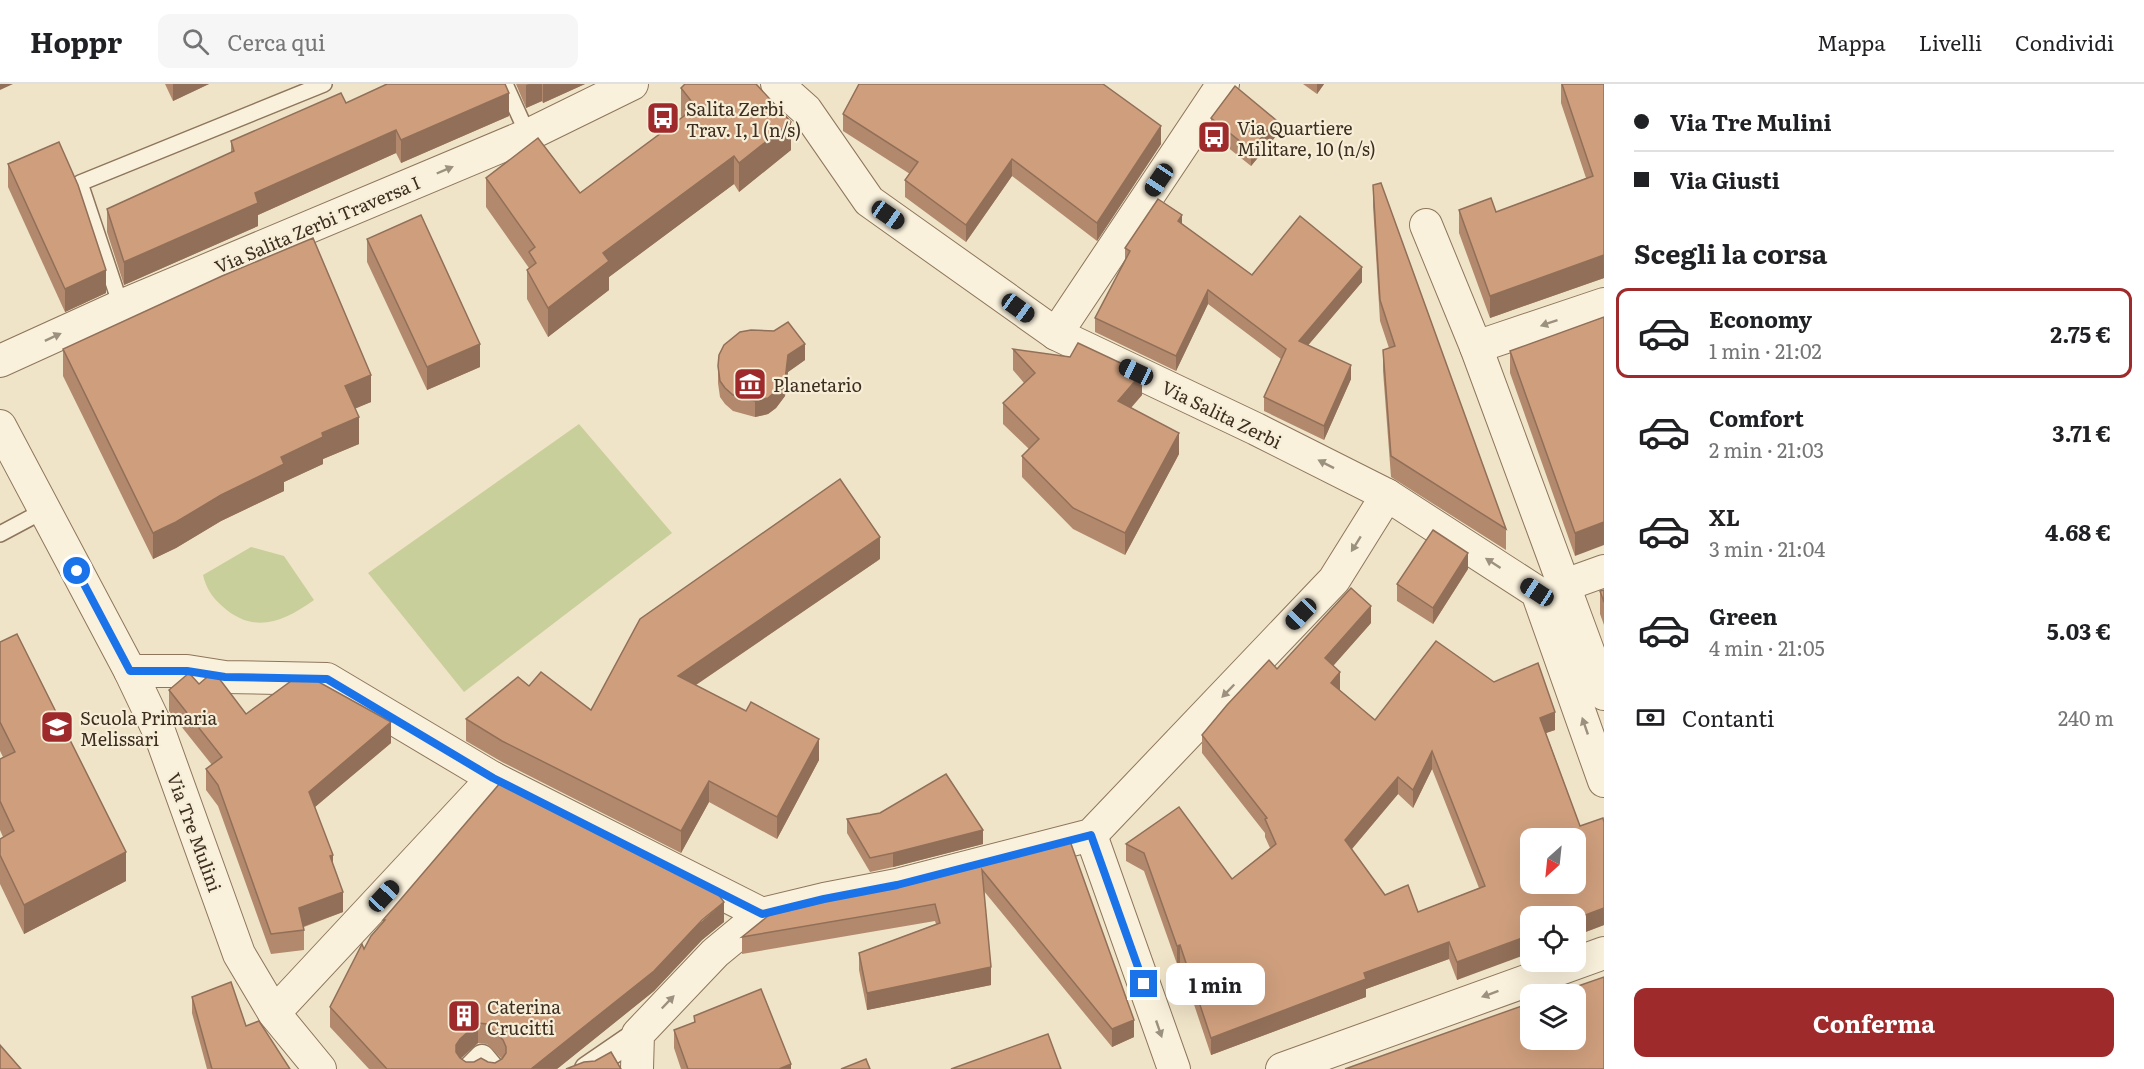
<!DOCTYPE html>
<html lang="it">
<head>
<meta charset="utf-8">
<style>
	:root { --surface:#fff; --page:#f6f6f6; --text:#202124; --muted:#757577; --line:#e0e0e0; --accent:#9e2a2b }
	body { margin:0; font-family:Literata,serif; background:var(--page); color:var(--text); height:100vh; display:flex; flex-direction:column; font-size:22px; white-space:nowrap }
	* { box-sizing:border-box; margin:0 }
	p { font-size:20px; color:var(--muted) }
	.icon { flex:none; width:33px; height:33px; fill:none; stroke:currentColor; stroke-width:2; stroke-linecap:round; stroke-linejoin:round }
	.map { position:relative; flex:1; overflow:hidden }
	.panel { display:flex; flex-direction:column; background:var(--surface); width:540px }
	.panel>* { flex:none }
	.top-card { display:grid; align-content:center; height:132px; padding:0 30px; background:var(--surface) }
	.needle { width:39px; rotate:207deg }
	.fabs { position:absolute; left:1520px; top:744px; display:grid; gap:12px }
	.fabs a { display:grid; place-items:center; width:66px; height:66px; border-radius:12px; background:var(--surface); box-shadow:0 6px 24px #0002; font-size:30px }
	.end { position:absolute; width:27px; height:27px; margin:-14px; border:8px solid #1a73e8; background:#fff; box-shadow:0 0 0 3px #fff }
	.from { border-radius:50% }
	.bubble { position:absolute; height:42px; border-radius:12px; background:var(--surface); box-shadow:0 6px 24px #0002; font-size:20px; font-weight:700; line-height:42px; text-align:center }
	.car { position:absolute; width:18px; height:36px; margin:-18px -9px; border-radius:8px; box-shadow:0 0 4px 2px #0007; background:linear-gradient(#222 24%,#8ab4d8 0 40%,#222 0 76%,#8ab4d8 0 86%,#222 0) }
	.top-card b { display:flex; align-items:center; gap:21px; height:57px; font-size:22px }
	.top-card b+b { border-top:2px solid var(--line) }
	.top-card i { width:15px; height:15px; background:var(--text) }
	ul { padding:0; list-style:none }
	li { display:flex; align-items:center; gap:18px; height:90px; margin:0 12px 9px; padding:0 18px; border:3px solid transparent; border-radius:12px }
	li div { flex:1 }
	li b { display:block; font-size:22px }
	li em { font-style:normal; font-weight:700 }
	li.current { border-color:var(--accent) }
	li>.icon { width:54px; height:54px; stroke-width:1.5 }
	h2 { padding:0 30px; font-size:27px; line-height:72px }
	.pay { display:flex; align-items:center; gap:15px; height:66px; padding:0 30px; font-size:22px }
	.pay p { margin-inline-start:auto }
	.primary-button { display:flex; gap:12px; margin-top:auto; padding:12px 30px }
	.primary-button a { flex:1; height:69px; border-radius:12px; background:var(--accent); color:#fff; font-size:24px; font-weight:700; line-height:69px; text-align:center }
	header { display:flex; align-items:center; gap:36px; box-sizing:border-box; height:84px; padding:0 30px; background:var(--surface); border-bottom:2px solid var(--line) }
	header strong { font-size:28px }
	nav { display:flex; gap:33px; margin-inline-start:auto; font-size:21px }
	.search { width:420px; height:54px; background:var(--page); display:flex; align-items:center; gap:15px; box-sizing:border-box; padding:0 21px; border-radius:12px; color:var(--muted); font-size:22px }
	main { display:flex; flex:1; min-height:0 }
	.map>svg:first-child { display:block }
	.park { fill:#c9cf9b }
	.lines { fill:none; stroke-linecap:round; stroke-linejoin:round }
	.service-casing { stroke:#8d765c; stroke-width:18 }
	.pedestrian-casing { stroke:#8d765c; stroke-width:27 }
	.minor-casing { stroke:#8d765c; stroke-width:34 }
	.service { stroke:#faf1dc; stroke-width:15 }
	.pedestrian { stroke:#faf1dc; stroke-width:24 }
	.minor { stroke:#faf1dc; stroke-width:32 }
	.wall { fill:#b2896c; fill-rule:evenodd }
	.shaded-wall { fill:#916f58 }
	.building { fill:#cf9f7d; stroke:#916f58; stroke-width:1.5; fill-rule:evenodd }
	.oneway { fill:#9c907e }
	.route { stroke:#1a73e8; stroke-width:8 }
	.labels { text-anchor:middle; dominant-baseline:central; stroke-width:4.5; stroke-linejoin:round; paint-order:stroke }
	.poi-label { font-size:18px; fill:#3d2e20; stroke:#f7eed8; text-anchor:start }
	.street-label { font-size:18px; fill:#3d2e20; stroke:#f7eed8 }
</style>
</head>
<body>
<header>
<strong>Hoppr</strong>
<div class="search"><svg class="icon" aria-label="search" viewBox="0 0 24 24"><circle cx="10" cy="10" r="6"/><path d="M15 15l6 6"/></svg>Cerca qui</div>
<nav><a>Mappa</a><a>Livelli</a><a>Condividi</a></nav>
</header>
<main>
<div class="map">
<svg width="1604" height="985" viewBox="0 0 1604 985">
	<rect width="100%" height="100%" fill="#f0e4c8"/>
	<g class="park">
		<polygon points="579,340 672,449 464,608 368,489"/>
		<path d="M251,463L284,472L314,516C283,538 254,551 222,522C212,513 206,504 203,491Z"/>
	</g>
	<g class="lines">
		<g class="service-casing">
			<g id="service">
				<polyline points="505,0 528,51"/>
				<polyline points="121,222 80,99 324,0"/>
				<polyline points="0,450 45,426"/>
			</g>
		</g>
		<g class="pedestrian-casing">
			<g id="pedestrian">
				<polyline points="470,985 482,973 492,985"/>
				<polyline points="587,985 638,950"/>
			</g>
		</g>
		<g class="minor-casing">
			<g id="minor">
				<polyline points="777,0 806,26 869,117 1056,250 1256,345 1387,411 1537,508 1604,697"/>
				<polyline points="1426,141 1476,263 1604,610"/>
				<polyline points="1056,250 1223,0"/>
				<polyline points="1476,263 1604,220"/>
				<polyline points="0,277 121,222 528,51 632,0"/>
				<polyline points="0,342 130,587 160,650 239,870 274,929 320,985"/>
				<polyline points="1565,501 1604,487"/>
				<polyline points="130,587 187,587 225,593 327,595 493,694 762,830"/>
				<polyline points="1091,751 1174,985"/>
				<polyline points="274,929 493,694"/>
				<polyline points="637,985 638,950 715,869 762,830 824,815 897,801 1091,751 1334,496 1387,411"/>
				<polyline points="1282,985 1604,869"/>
			</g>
		</g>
		<use href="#service" class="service"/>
		<use href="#pedestrian" class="pedestrian"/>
		<use href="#minor" class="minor"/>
	</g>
	<g class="wall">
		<polygon points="165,0 209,0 173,17"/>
		<polygon points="516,0 585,0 543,19 542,17 526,24"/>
		<polygon points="1303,0 1324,0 1317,10"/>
		<polygon points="1561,0 1604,0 1604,194 1490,234 1459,149 1459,126 1496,128 1586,94 1561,19"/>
		<polygon points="681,4 791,66 739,108 734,100 609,193 609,206 548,253 527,215 527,186 529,184 486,123 486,94 580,109 682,34 681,32"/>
		<polygon points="346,19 509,32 401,79 396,69 258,131 258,142 124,201 107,148 107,125 231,69 231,57"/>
		<polygon points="843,30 1161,60 1097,157 1012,92 966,158 905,113 905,96 910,90 843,47"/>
		<polygon points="1211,34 1276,52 1251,82 1211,50"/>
		<polygon points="8,80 106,209 65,228 8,103"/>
		<polygon points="1373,101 1506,445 1506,466 1391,393 1383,287 1383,266 1389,264 1380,237 1373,122"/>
		<polygon points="1182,140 1252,191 1362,198 1308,261 1351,295 1324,356 1264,327 1264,313 1281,275 1208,220 1176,287 1095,248 1095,234 1125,176 1125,164"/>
		<polygon points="367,155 480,283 427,306 367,178"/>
		<polygon points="1604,233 1575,472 1510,289 1510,267"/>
		<polygon points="63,265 371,318 355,324 359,360 323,375 323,380 284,398 284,407 221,437 176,464 153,475 63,292"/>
		<polygon points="1013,265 1142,311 1131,324 1179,370 1125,471 1073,445 1022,393 1022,372 1029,365 1003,340 1003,319 1024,299 1013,286"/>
		<polygon points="805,276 788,288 785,312 776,324 768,330 755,333 733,327 725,320 720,313 718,299 718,282"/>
		<polygon points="880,475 696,601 819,676 777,755 709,718 681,769 502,678 466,657 466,635 529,602 591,626"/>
		<polygon points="1468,485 1433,540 1397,517 1397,500"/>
		<polygon points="1604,506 1604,541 1600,530 1600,507"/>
		<path d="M1371,539L1333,582L1340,606L1375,636L1555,646L1546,649L1580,742L1604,738V841L1575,852V832L1457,896L1449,875L1366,905V913L1211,971L1180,879L1177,880L1144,787L1126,777V760L1232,795L1270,764L1265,753V749L1202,669V651L1277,585ZM1432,685L1479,804L1418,828L1385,811L1352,765L1398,710L1413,724Z"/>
		<polygon points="0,558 126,797 24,850 0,800 0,755 3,753 0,746 0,675 3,673 0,667"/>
		<polygon points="199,600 246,630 391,659 315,723 333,782 343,828 304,843 304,866 271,870 218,722 206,706 206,685 212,681 169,627 169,606"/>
		<polygon points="847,735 983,760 893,783 870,788 847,749"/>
		<polygon points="1070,757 1134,953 1112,963 983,806 991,901 867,926 859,886 859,869 936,840 935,837 742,870 742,853 901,801"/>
		<path d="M383,836L724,838L702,856L654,907L557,985H369L330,943V923L383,838ZM478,959L487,960L502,975L495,979L466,978L460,975Z"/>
		<polygon points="192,913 246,942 290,985 207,985 192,929"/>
		<polygon points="694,932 791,985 681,985 674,964 674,946 694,939"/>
	</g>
	<g class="shaded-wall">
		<polygon points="0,0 13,0 0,6"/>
		<polygon points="173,0 209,0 173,17"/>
		<polygon points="529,0 542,0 542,17 526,24 526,1"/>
		<polygon points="543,0 585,0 543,19"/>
		<polygon points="1317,0 1324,0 1317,10"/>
		<polygon points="509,9 509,32 401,79 401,56"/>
		<polygon points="1276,36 1276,52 1251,82 1251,66"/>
		<polygon points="791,38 791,66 739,108 739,79"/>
		<polygon points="1161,42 1161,60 1097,157 1097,139"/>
		<polygon points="396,46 396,69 258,131 258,142 124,201 124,178 255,109"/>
		<polygon points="734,72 734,100 609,193 609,206 548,253 548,224 603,169"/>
		<polygon points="1012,75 1012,92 966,158 966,141"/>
		<polygon points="1182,131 1182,146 1178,137"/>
		<polygon points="1604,171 1604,194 1490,234 1490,212"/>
		<polygon points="1362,183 1362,198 1299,272 1299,257"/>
		<polygon points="106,186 106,209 65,228 65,205"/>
		<polygon points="1208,206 1208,220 1176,287 1176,272"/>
		<polygon points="480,260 480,283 427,306 427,283"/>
		<polygon points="805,260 805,276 788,288 785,312 776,324 768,330 755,333 755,317 788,271"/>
		<polygon points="1351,281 1351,295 1324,356 1324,342"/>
		<polygon points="1142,289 1142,311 1118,338 1118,317"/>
		<polygon points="371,291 371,318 345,329 345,302"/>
		<polygon points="359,333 359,360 323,375 323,380 284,398 284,407 221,437 176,464 153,475 153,449 322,349"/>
		<polygon points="1179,349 1179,370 1125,471 1125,449"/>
		<polygon points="1604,438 1604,461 1575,472 1575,449"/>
		<polygon points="880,453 880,475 678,613 678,592"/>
		<polygon points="1468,469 1468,485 1433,540 1433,524"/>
		<polygon points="1371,522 1371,539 1325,591 1325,574"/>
		<polygon points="1340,588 1340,606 1331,617 1331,599"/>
		<polygon points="1555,628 1555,646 1540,651 1540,634"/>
		<polygon points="391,638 391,659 309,728 309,708"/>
		<polygon points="819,655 819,676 777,755 777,733"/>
		<polygon points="1432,667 1432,685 1413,724 1413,706"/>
		<polygon points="1398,693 1398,710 1345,773 1345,756"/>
		<polygon points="709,697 709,718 681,769 681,747"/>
		<polygon points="983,746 983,760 893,783 893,769"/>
		<polygon points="126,768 126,797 24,850 24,821"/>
		<polygon points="333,771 333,791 330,772"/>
		<polygon points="343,808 343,828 299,844 299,824"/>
		<polygon points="724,818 724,838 702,856 654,907 557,985 531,985"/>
		<polygon points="1604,824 1604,841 1575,852 1575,835"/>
		<polygon points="1530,851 1530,869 1457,896 1457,878"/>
		<polygon points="1449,858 1449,875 1366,905 1366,913 1211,971 1211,954 1364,889"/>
		<polygon points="1180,861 1180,879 1177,880 1177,862"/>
		<polygon points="991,883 991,901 867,926 867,909"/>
		<polygon points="1134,936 1134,953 1112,963 1112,945"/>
		<polygon points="478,939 478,959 460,975 456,981 456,961 460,955"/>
		<polygon points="791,980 791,985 779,985"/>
	</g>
	<g class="building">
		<polygon points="387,0 505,0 509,9 401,56 396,46 255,109 258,119 124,178 107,125 234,67 231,57 341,9 346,19"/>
		<polygon points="685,0 756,0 791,38 739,79 734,72 603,169 609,177 548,224 527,186 536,179 529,168 535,163 486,94 538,54 580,109 696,23 681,4"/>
		<polygon points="859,0 1103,0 1161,42 1097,139 1012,75 966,141 905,96 918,78 843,30"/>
		<polygon points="1562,0 1604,0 1604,171 1490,212 1459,126 1491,114 1496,128 1593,92"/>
		<polygon points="1235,2 1276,36 1251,66 1211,34"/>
		<polygon points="59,58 78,101 106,186 65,205 8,80"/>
		<polygon points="1381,99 1506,445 1391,372 1383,266 1395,262 1380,216 1373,101"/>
		<polygon points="1158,115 1182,131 1178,137 1252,191 1300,132 1362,183 1299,257 1351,281 1324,342 1264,313 1286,265 1208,206 1176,272 1095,234 1130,167 1125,164"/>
		<polygon points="421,131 480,260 427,283 367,155"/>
		<polygon points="313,154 371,291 345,302 359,333 322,349 323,353 281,373 284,380 221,411 176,438 153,449 63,265 222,192"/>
		<polygon points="1604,233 1604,438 1575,449 1510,267"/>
		<polygon points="788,238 805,260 788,271 785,296 776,307 768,314 755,317 733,311 725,304 720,297 718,282 719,271 724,261 740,248 751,246 774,247"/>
		<polygon points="1078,259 1142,289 1118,317 1179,349 1125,449 1073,424 1022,372 1039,355 1003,319 1035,289 1013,265 1070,273"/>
		<polygon points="840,395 880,453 678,592 746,627 751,618 819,655 777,733 709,697 681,747 502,657 466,635 518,593 529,602 541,588 591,626 640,535"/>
		<polygon points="1433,446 1468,469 1433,524 1397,500"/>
		<path d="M1351,504L1371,522L1325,574L1340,588L1331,599L1375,636L1436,557L1494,598L1538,579L1555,628L1540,634L1580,742L1603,734L1604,738V824L1575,835V832H1530V851L1457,878L1449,858L1364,889L1366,895L1211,954L1180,861L1177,862L1144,769L1126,760L1179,723L1232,795L1276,760L1265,735L1267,734L1202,651L1227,621L1269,576L1277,585ZM1432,667L1485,802L1418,828L1408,801L1385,811L1345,756L1398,693L1413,706ZM1530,754H1575V800H1530Z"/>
		<polygon points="1604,506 1604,518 1600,507"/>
		<polygon points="17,550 126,768 24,821 0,771 0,755 14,747 0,717 0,675 15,668 0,638 0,558"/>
		<polygon points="189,589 199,600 212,589 215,589 246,630 298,592 308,592 391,638 309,708 333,771 330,772 343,808 299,824 304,846 271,850 218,701 206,685 222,673 169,606"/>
		<polygon points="946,690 983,746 893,769 870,774 847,735 880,729"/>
		<path d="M501,698L715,806L724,818L702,836L654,887L531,985H387L330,923L362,860L364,865L371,852L385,836H383ZM478,939L487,940L503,956L506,963V969L502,975L495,979L488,978L481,974L474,978H466L460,974L456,968V961L460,955Z"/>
		<polygon points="1070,757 1134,936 1112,945 982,786 991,883 867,909 859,869 940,839 935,820 742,853 773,828 828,815 901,801"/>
		<polygon points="1604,893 1604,985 1345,985 1530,919 1530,956 1575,956 1575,910 1555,910"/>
		<polygon points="231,898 246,942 259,937 290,985 212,985 192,913"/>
		<polygon points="761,905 791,980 779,985 688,985 674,946 695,938 694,932"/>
		<polygon points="1048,950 1061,985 951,985"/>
		<polygon points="0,961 21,985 0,985"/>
		<polygon points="611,968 621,985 566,985 584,978 595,977"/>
		<polygon points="866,975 870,985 841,985"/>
	</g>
	<defs><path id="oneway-solid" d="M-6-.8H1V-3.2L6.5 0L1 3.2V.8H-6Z" transform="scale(1.5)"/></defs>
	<g class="oneway">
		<use href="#oneway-solid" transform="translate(445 86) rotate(-23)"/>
		<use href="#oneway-solid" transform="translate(1549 239) rotate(161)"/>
		<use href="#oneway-solid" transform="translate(53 253) rotate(-25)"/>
		<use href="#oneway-solid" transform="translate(1326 380) rotate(-153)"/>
		<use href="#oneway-solid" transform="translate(1356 460) rotate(122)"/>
		<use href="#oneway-solid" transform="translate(1493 479) rotate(-147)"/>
		<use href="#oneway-solid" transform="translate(1228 607) rotate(134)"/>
		<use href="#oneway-solid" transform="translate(1585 642) rotate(-109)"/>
		<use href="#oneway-solid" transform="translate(1490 910) rotate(160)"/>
		<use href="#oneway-solid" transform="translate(668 918) rotate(-46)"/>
		<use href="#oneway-solid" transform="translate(1159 945) rotate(71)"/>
	</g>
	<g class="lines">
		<polyline class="route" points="77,487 130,587 187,587 225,593 327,595 493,694 762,830 824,815 897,801 1091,751 1144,900"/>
	</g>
	<defs>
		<g id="bus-square" transform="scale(1.725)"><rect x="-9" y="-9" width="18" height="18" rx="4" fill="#9e2a2b" stroke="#f7eed8"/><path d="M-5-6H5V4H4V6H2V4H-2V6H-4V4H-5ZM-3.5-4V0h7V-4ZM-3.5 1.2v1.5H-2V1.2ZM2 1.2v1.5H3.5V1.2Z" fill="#fff"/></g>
		<g id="museum-square" transform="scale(1.725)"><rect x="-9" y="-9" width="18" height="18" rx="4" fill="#9e2a2b" stroke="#f7eed8"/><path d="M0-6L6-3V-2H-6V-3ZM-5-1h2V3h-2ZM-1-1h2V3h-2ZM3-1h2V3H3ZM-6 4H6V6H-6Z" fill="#fff"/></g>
		<g id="school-square" transform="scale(1.725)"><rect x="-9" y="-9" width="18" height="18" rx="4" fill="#9e2a2b" stroke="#f7eed8"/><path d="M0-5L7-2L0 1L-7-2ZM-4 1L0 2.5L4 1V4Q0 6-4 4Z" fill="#fff"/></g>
		<g id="building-square" transform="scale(1.725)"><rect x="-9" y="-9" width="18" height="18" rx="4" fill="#9e2a2b" stroke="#f7eed8"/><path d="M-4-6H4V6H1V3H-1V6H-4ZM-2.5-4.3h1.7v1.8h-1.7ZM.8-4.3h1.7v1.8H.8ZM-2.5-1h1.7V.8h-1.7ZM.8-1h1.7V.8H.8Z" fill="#fff"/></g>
	</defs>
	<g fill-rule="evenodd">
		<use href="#bus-square" x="663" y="34"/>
		<use href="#bus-square" x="1214" y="53"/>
		<use href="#museum-square" x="750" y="300"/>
		<use href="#school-square" x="57" y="643"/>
		<use href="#building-square" x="464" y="932"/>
	</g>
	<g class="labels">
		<g class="poi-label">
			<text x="686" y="24">Salita Zerbi<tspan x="686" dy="21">Trav. I, 1 (n/s)</tspan></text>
			<text x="1237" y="43">Via Quartiere<tspan x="1237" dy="21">Militare, 10 (n/s)</tspan></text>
			<text x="773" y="300">Planetario</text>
			<text x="80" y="633">Scuola Primaria<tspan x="80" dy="21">Melissari</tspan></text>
			<text x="487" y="922">Caterina<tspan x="487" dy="21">Crucitti</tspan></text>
		</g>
		<g class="street-label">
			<text transform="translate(317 140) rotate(-23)">Via Salita Zerbi Traversa I</text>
			<text transform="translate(1222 330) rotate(26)">Via Salita Zerbi</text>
			<text transform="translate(195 748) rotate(70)">Via Tre Mulini</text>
		</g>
	</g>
</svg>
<div class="fabs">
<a><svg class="needle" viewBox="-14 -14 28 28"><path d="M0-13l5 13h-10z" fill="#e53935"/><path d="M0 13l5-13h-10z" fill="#757577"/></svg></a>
<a><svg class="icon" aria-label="locate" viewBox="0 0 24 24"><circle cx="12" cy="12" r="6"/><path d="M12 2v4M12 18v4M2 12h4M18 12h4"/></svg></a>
<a><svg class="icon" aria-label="layers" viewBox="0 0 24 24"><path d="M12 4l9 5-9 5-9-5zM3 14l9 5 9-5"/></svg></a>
</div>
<i class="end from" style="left:77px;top:487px"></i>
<i class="end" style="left:1144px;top:900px"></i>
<div class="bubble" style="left:1166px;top:879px;width:99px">1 min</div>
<i class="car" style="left:1159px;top:96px;rotate:214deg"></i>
<i class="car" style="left:888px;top:131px;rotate:125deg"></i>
<i class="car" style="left:1018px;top:224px;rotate:126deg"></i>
<i class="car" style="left:1136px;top:288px;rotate:295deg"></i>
<i class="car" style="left:1537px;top:508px;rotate:303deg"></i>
<i class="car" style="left:1301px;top:530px;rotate:224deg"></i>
<i class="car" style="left:384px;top:812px;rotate:43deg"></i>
</div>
<section class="panel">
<div class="top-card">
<b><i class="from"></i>Via Tre Mulini</b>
<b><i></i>Via Giusti</b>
</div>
<h2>Scegli la corsa</h2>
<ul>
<li class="current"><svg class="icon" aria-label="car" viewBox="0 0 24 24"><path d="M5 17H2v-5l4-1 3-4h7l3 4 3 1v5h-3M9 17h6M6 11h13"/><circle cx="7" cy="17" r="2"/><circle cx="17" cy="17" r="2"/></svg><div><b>Economy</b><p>1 min · 21:02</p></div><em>2.75 €</em></li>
<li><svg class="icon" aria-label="car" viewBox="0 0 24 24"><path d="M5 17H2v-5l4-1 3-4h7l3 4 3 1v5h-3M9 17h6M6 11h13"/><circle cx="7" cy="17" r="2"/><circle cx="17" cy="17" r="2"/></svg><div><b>Comfort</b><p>2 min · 21:03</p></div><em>3.71 €</em></li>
<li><svg class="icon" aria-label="car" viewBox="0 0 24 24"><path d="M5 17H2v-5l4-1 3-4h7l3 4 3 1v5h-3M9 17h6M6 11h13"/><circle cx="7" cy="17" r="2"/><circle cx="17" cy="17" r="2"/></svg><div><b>XL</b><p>3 min · 21:04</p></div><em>4.68 €</em></li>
<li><svg class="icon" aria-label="car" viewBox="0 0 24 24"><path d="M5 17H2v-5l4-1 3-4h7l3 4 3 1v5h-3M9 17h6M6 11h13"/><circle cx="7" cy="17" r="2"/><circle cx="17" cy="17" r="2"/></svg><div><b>Green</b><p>4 min · 21:05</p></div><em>5.03 €</em></li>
</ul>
<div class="pay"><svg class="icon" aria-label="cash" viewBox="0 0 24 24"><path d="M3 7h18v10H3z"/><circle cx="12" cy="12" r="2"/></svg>Contanti<p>240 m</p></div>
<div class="primary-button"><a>Conferma</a></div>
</section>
</main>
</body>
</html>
